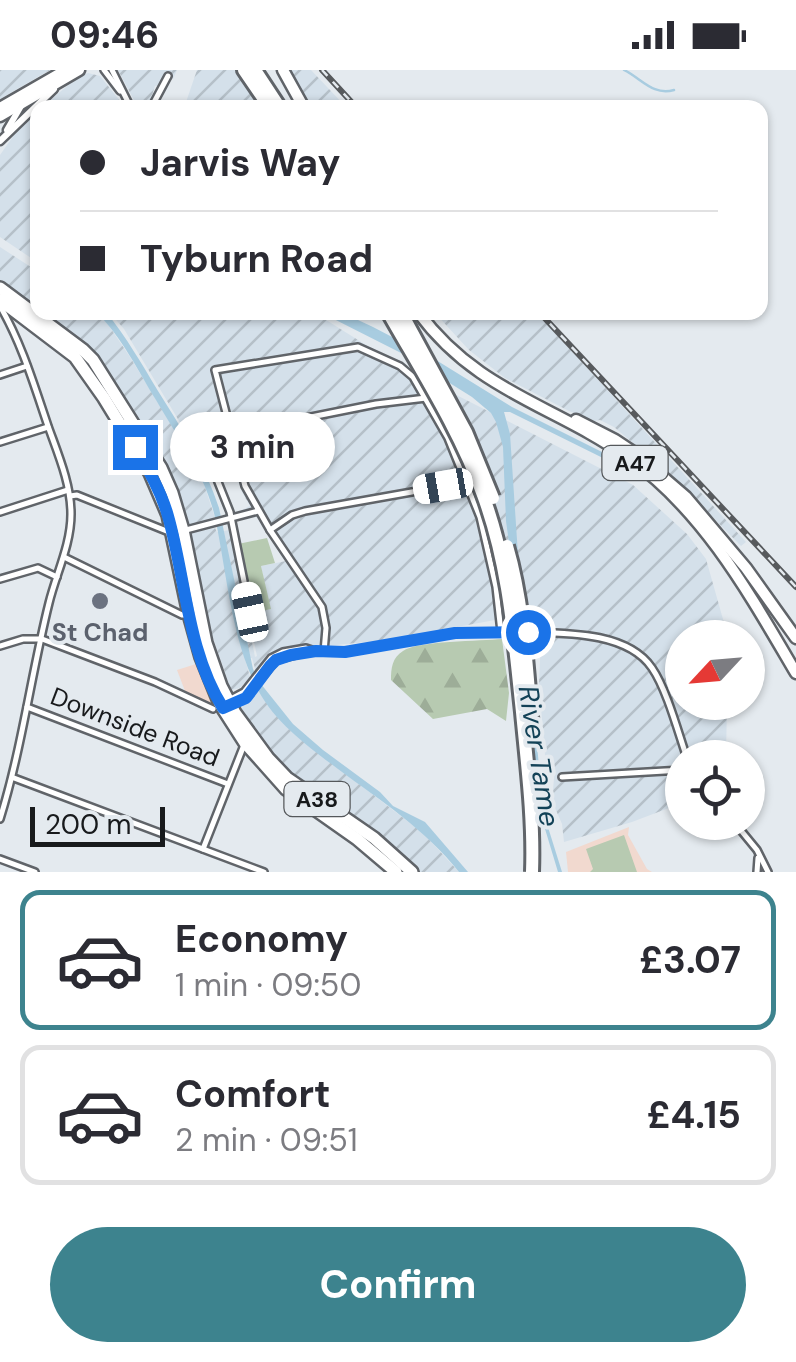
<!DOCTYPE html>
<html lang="en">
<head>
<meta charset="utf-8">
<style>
	:root { --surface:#fff; --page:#f2f2f3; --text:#2b2b33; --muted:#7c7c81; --line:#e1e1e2; --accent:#3d838e }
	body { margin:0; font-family:"DM Sans",sans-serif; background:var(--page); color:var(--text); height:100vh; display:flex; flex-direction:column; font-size:38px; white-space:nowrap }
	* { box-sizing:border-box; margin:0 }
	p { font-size:32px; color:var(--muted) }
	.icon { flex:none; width:55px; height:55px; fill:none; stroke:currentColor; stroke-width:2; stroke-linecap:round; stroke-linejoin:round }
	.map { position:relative; height:802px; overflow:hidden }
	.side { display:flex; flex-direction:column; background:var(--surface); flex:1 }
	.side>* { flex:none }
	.top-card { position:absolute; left:30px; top:30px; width:738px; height:220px; border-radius:20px; box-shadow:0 2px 8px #0004; display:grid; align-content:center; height:220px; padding:0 50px; background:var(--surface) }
	.needle { width:65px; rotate:244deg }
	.fabs { position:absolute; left:665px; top:550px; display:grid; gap:20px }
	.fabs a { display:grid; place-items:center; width:100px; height:100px; border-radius:50%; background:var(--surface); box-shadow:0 2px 8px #0004; font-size:50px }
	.scale { position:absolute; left:30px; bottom:25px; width:135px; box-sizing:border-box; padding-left:10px; border:5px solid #181a1c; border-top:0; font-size:28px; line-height:35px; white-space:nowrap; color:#181a1c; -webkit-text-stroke:8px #e4eaef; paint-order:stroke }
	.end { position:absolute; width:45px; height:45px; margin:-22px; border:12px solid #1a73e8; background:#fff; box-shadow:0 0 0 5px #fff }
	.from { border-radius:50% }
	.bubble { position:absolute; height:70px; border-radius:35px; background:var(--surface); box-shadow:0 2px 8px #0004; font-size:32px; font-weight:700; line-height:70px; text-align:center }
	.car { position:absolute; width:30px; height:60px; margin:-30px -15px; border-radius:12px; box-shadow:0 0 8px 2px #0007; background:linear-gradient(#fff 24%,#345 0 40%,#fff 0 76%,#345 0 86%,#fff 0) }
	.top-card b { display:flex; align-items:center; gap:35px; height:95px; font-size:38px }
	.top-card b+b { border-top:2px solid var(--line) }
	.top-card i { width:25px; height:25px; background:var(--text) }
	ul { padding:18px 0 0; list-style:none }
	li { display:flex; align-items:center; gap:30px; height:140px; margin:0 20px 15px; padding:0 30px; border:5px solid var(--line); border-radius:20px }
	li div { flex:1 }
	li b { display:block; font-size:38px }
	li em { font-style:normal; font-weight:700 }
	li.on { border-color:var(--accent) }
	li>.icon { width:90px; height:90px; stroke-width:1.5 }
	.action { display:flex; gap:20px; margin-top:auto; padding:20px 50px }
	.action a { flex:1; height:115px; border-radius:60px; background:var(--accent); color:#fff; font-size:40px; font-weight:700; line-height:115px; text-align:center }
	.status { display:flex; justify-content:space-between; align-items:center; height:70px; padding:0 50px; background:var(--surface); direction:ltr }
	.status svg { height:28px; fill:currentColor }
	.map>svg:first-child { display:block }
	.commercial { fill:#f1d9cf }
	.industrial { fill:url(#industrial-furrows) }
	.forest { fill:url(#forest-firs) }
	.garden { fill:#b7cab1 }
	.water { fill:#a8cce0 }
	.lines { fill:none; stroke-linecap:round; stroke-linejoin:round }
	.stream { stroke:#a8cce0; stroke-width:2.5 }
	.minor-casing { stroke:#606469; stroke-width:10 }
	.tertiary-casing { stroke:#606469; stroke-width:11 }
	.primary-casing { stroke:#606469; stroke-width:15 }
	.trunk-casing { stroke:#606469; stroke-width:16 }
	.motorway-casing { stroke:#606469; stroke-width:18 }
	.minor { stroke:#fff; stroke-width:5 }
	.tertiary { stroke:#fff; stroke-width:6 }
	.primary { stroke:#fff; stroke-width:10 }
	.trunk { stroke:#fff; stroke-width:11 }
	.motorway { stroke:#fff; stroke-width:12 }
	.rail-casing { stroke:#575a5d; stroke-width:6 }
	.rail { stroke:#e4eaef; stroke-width:2.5; stroke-dasharray:8; stroke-linecap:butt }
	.motorway-bridge-casing { stroke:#606469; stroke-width:18; stroke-linecap:butt }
	.motorway-bridge { stroke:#fff; stroke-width:12 }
	.route { stroke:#1a73e8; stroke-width:12 }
	.worship-dot { fill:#6b7280; stroke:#e4eaef; stroke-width:4 }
	.labels { text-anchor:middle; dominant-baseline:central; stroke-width:8; stroke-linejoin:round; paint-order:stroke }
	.shield { fill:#e4eaef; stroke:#55585b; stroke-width:2.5 }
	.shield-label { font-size:22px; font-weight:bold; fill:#181a1c }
	.worship-label { font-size:25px; font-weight:bold; fill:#5b616d; stroke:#e4eaef }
	.street-label { font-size:25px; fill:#181a1c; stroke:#e4eaef }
	.water-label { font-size:28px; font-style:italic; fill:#134257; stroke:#e4eaef }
</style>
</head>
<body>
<div class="status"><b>09:46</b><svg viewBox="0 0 49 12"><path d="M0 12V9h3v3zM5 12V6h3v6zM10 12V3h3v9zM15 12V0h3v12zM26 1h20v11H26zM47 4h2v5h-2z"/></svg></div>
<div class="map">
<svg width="796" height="802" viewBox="0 0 796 802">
	<defs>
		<pattern id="industrial-furrows" width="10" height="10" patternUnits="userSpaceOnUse" patternTransform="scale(2.5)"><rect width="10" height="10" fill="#d4e0ea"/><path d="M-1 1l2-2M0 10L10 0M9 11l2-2" fill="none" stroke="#b5c0c8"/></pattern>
		<pattern id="forest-firs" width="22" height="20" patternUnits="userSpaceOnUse" patternTransform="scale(2.5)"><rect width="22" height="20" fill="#b7cab1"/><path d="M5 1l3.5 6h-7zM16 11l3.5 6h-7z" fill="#9dad98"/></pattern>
	</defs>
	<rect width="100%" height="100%" fill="#e4eaef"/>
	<g class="commercial">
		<polygon points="196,594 211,632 210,633 185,621 177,600"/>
		<polygon points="629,757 628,765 647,799 652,802 568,802 566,782"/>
	</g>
	<g class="industrial">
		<polygon points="0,0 50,0 0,29"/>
		<polygon points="118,0 177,0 173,9 164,6 160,15 155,16 149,35 144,38 137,36"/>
		<polygon points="197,0 237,0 262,38 184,38"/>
		<polygon points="289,0 311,0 346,37 310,37"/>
		<polygon points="88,3 100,6 125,37 42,37 78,7"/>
		<polygon points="37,41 37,192 0,167 0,85 14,65"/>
		<polygon points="0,177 37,201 37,238 0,212"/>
		<polygon points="44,243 97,243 105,250 130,287 187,380 202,408 216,451 213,448 187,456 179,425 169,403 100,292 86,275"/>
		<polygon points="110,243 315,243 366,275 403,294 417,305 633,415 687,464 706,489 728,567 682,568 682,632 727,633 726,687 682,688 682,733 632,752 564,772 562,754 552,731 555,697 546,697 539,614 541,567 538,550 495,550 386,570 306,578 277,584 257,605 252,588 245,589 250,607 240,618 231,620 212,565 191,463 215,458 217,462 230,460 255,587 257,586 248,544 270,539 261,496 286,491 255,445 242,447 240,441 250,436 242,422 231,386 203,391 124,259"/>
		<polygon points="435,243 537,243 746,472 741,476 671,405 614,357 600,350 594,351 569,341 505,308 469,280"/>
		<polygon points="256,616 275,644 295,665 423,763 459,802 418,802 376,764 288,701 270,682 241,641 246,627"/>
	</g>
	<path class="forest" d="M502,569L509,623L506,651L487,639L433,649L391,610C391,598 392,588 403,581C416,571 482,571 502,569Z"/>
	<g class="garden">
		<polygon points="267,468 275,493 261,496 271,539 252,543 238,474"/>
		<polygon points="624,765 637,802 590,802 593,799 586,779"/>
	</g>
	<g class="water">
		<path d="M97,243H107C126,267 142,294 158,321C182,359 205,395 219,438L253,599L261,614L293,654L323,680L380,722L393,736L425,752L468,802H459C426,760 381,731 338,699C309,677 276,654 258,620C232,571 227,506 216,452C207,406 179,370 156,330C138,301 122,267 97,243Z"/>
		<polygon points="322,243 343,243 373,257 436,290 512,337 614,388 611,392 510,342 504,342 510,364 519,500 542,725 547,754 562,802 558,802 536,729 517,531 506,451 503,377 496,352 491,343 472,327 405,285"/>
	</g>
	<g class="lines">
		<path class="stream" d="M624,0C642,9 653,26 674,20"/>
		<g class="minor-casing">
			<g id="minor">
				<polyline points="104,0 120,21"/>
				<polyline points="112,0 131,38"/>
				<polyline points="151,38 168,6"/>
				<path d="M0,236C22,274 34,315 48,356C58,384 71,414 71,444C71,475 56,504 49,533C31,605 22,678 0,749"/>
				<polyline points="0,305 27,296"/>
				<polyline points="231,363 376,334 426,328"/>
				<polyline points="0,372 48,357"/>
				<polyline points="210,392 230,442 250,541"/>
				<polyline points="70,426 77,425 169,462"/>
				<polyline points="0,442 68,420"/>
				<polyline points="186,460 258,441"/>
				<polyline points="270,460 292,445 305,441 468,412"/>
				<polyline points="64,487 182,545 186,545"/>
				<polyline points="0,509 38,498 57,507"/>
				<path d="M527,562C566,563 628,562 652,598C667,620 678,662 687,688"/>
				<polyline points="0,576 23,569 42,569 155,612 213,639"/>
				<polyline points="324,582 326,558 322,537 270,460 245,416 215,300 358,277 400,296 413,307 448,368 480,447 496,517 501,562"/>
				<polyline points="229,630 244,622 271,588 283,582 306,578 315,581 345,582 455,563 501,562"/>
				<polyline points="234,633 246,627 276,590 312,581"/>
				<polyline points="27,637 228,714"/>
				<polyline points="562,707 682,700"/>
				<polyline points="14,708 264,802"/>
				<polyline points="734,752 757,780 768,802"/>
				<polyline points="203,779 244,675"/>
				<polyline points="0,789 35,802"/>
				<polyline points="757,802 758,788"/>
			</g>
		</g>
		<g class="tertiary-casing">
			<g id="tertiary">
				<polyline points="7,60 21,36"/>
				<polyline points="0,71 54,19"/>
			</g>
		</g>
		<g class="primary-casing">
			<g id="primary">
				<polyline points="283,0 304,38"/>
				<polyline points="0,38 66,0"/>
				<polyline points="0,46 79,0"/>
				<path d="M418,242C478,323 553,334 629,388C704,441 750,525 796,603"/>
				<polyline points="576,350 615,370 636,384 686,427 746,498 796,568"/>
			</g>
		</g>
		<g class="trunk-casing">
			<g id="trunk">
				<polyline points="0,218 83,280 93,290 161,398 172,423 183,460 206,573 221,616 235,643 268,688 287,708 374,768 412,802"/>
				<polyline points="0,230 75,287 104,328 150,403 168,445 189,544 201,587 220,634 245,673 286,719 357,769 396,802"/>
			</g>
		</g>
		<g class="motorway-casing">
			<g id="motorway">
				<polyline points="244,0 270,38"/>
				<polyline points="255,0 280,38"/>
			</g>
		</g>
		<use href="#minor" class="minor"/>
		<use href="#tertiary" class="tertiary"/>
		<use href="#primary" class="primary"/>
		<use href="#trunk" class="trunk"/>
		<use href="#motorway" class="motorway"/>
		<g class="rail-casing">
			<g id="rail">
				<polyline points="322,0 357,38"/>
				<polyline points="539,242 796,517"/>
			</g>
		</g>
		<use href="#rail" class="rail"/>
		<g class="motorway-bridge-casing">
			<g id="motorway-bridge">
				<path d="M388,242C422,302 460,361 483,425C509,495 514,569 522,642C527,695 534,749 532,802"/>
				<polyline points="401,242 466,362 493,428"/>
				<path d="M507,476C525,538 527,605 533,669"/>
			</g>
		</g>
		<use href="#motorway-bridge" class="motorway-bridge"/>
	</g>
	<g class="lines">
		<path class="route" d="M135,377C148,399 161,421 168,446C186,509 187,581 223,638L246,628L270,596L276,590L291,585L316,581L345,582L455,563L528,562"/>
	</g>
	<circle class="worship-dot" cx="100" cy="531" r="10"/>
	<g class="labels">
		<g class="shield">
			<rect x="602.5" y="376" width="65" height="34" rx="8"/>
			<rect x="284.5" y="712" width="65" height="34" rx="8"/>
		</g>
		<g class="shield-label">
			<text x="635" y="393">A47</text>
			<text x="317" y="729">A38</text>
		</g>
		<g class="worship-label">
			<text x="100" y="562">St Chad</text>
		</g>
		<g class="street-label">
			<text transform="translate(135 657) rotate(21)">Downside Road</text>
		</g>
		<g class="water-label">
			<text transform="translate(539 686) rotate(81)">River Tame</text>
		</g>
	</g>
</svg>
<div class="fabs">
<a><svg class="needle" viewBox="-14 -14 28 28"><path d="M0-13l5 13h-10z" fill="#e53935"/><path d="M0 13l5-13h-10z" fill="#7c7c81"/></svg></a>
<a><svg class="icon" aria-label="locate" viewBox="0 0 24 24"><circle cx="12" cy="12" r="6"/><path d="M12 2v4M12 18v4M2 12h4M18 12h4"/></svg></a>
</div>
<div class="scale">200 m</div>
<i class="end from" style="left:528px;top:562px"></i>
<i class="end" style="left:135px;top:377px"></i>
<div class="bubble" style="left:170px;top:342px;width:165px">3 min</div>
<i class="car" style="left:443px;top:416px;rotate:260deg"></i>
<i class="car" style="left:250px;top:542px;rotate:348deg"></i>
<div class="top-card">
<b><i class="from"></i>Jarvis Way</b>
<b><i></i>Tyburn Road</b>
</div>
</div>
<section class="side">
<ul>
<li class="on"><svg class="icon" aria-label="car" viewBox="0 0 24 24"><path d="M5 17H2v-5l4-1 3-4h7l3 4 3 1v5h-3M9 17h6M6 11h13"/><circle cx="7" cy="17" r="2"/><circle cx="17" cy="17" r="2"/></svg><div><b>Economy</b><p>1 min · 09:50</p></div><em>£3.07</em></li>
<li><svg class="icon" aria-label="car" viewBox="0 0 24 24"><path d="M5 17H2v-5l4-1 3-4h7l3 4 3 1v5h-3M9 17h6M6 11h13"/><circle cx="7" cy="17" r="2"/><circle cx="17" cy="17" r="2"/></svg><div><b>Comfort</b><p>2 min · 09:51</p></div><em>£4.15</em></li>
</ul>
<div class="action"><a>Confirm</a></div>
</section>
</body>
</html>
